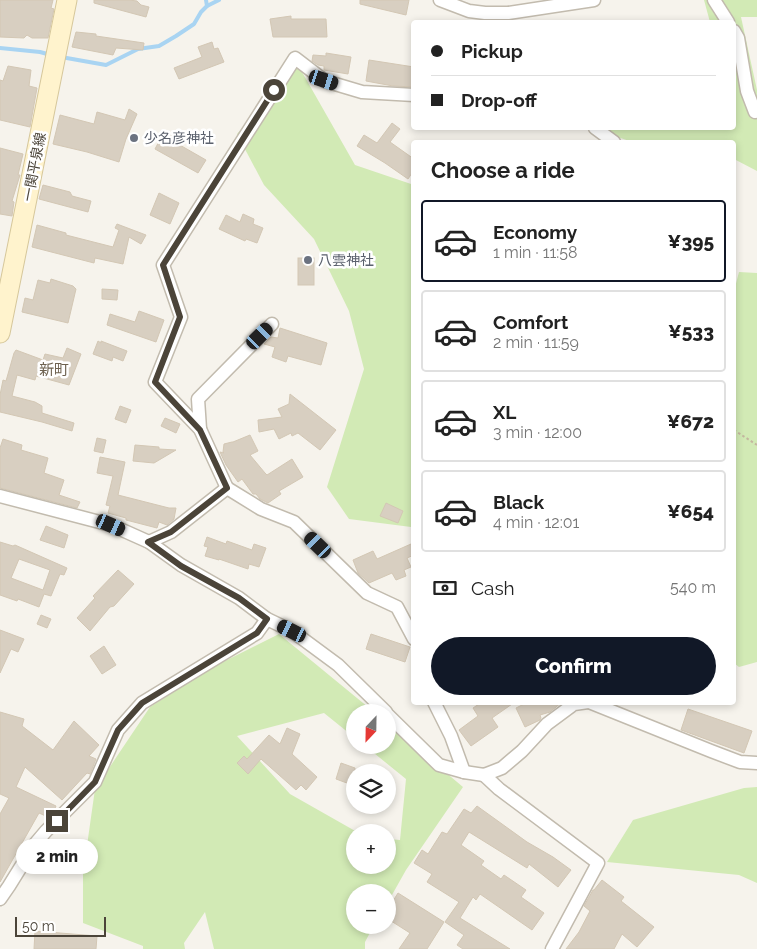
<!DOCTYPE html>
<html lang="en">
<head>
<meta charset="utf-8">
<style>
	:root { --surface:#fff; --page:#f2f2f2; --text:#222; --muted:#767676; --line:#e0e0e0; --accent:#111827 }
	body { margin:0; font-family:Raleway,"Noto Sans JP",sans-serif; background:var(--page); color:var(--text); height:100vh; display:flex; flex-direction:column; font-size:19px; white-space:nowrap }
	* { box-sizing:border-box; margin:0 }
	p { font-size:16px; color:var(--muted) }
	.icon { flex:none; width:28px; height:28px; fill:none; stroke:currentColor; stroke-width:2; stroke-linecap:round; stroke-linejoin:round }
	.map { position:relative; flex:1; overflow:hidden }
	.drawer { position:absolute; left:411px; top:140px; width:325px; height:565px; display:flex; flex-direction:column; background:var(--surface); border-radius:5px; box-shadow:0 2px 8px #0003 }
	.drawer>* { flex:none }
	.banner { position:absolute; left:411px; top:20px; width:325px; height:110px; border-radius:5px; box-shadow:0 2px 8px #0003; display:grid; align-content:center; height:110px; padding:0 20px; background:var(--surface) }
	.needle { width:32px; rotate:202deg }
	.fabs { position:absolute; left:346px; top:704px; display:grid; gap:10px }
	.fabs a { display:grid; place-items:center; width:50px; height:50px; border-radius:50%; background:var(--surface); box-shadow:0 2px 8px #0003; font-size:25px }
	.scale { position:absolute; left:15px; bottom:12px; width:91px; box-sizing:border-box; padding-left:5px; border:2px solid #4b4439; border-top:0; font-size:14px; line-height:18px; white-space:nowrap; color:#4b4439; -webkit-text-stroke:4px #fff; paint-order:stroke }
	.end { position:absolute; width:22px; height:22px; margin:-11px; border:6px solid #4b4439; background:#fff; box-shadow:0 0 0 2px #fff }
	.from { border-radius:50% }
	.bubble { position:absolute; height:35px; border-radius:18px; background:var(--surface); box-shadow:0 2px 8px #0003; font-size:16px; font-weight:800; line-height:35px; text-align:center }
	.car { position:absolute; width:15px; height:30px; margin:-15px -8px; border-radius:6px; box-shadow:0 0 4px 1px #0007; background:linear-gradient(#222 24%,#8ab4d8 0 40%,#222 0 76%,#8ab4d8 0 86%,#222 0) }
	.banner b { display:flex; align-items:center; gap:18px; height:48px; font-size:19px }
	.banner b+b { border-top:1px solid var(--line) }
	.banner i { width:12px; height:12px; background:var(--text) }
	ul { padding:0; list-style:none }
	li { display:flex; align-items:center; gap:15px; height:82px; margin:0 10px 8px; padding:0 10px; border:2px solid var(--line); border-radius:5px }
	li div { flex:1 }
	li b { display:block; font-size:19px }
	li em { font-style:normal; font-weight:800 }
	li.selected { border-color:var(--accent) }
	li>.icon { width:45px; height:45px; stroke-width:1.5 }
	h2 { padding:0 20px; font-size:22px; line-height:60px }
	.pay { display:flex; align-items:center; gap:12px; height:55px; padding:0 20px; font-size:19px }
	.pay p { margin-inline-start:auto }
	.button { display:flex; gap:10px; margin-top:auto; padding:10px 20px }
	.button a { flex:1; height:58px; border-radius:30px; background:var(--accent); color:#fff; font-size:20px; font-weight:800; line-height:58px; text-align:center }
	.map>svg:first-child { display:block }
	.green { fill:#d2eab5 }
	.lines { fill:none; stroke-linecap:round; stroke-linejoin:round }
	.stream { stroke:#a9d4f2; stroke-width:4 }
	.building { fill:#d8cfc1; stroke:#d3c7b4; fill-rule:evenodd }
	.minor-casing { stroke:#c2bbae; stroke-width:15 }
	.secondary-casing { stroke:#d6c79b; stroke-width:21 }
	.path { stroke:#c4b79f; stroke-width:2; stroke-dasharray:2.5 2.5; stroke-linecap:butt }
	.minor { stroke:#fff; stroke-width:12 }
	.secondary { stroke:#fff3cd; stroke-width:19 }
	.route { stroke:#4b4439; stroke-width:6 }
	.worship-dot { fill:#6b7280; stroke:#fff; stroke-width:2 }
	.labels { text-anchor:middle; dominant-baseline:central; stroke-width:5; stroke-linejoin:round; paint-order:stroke }
	.worship-label { font-size:14px; fill:#5b616d; stroke:#fff; text-anchor:start }
	.street-label { font-size:14px; fill:#4b4439; stroke:#fff }
	.neighbourhood-label { font-size:15px; fill:#6e6250; stroke:#fff }
</style>
</head>
<body>
<div class="map">
<svg width="757" height="949" viewBox="0 0 757 949">
	<rect width="100%" height="100%" fill="#f6f3ec"/>
	<g class="green">
		<polygon points="704,0 757,0 757,17 741,17 757,90 757,171 734,159 734,142 699,142 693,140 676,142 632,142 592,128 734,128 734,22 710,22"/>
		<polygon points="298,65 355,165 414,185 414,526 411,527 349,519 327,487 364,369 349,311 314,239 264,185 237,134"/>
		<polygon points="739,272 757,273 757,662 739,667 734,663 734,291"/>
		<polygon points="279,634 374,712 355,712 355,738 324,713 237,736 290,794 357,832 355,832 355,865 388,865 388,839 400,840 406,779 364,745 388,745 388,724 463,787 406,870 388,902 388,892 355,892 355,925 374,925 365,942 365,949 214,949 205,912 184,943 185,949 143,949 143,946 83,923 83,874 95,789 150,707 213,667"/>
		<polygon points="757,787 757,883 739,875 607,862 633,820 744,788"/>
	</g>
	<g class="lines">
		<g class="stream">
			<polyline points="207,6 219,0"/>
			<polyline points="0,48 40,52 51,55"/>
			<polyline points="61,57 106,65 138,49 159,46 176,36 194,24 201,12 207,6 206,0"/>
		</g>
	</g>
	<g class="building">
		<polygon points="0,0 53,0 51,8 54,9 48,38 32,38 27,35 24,38 0,37"/>
		<polygon points="94,0 129,0 137,1 141,5 149,7 146,17 94,3"/>
		<polygon points="360,0 409,0 406,15 360,4"/>
		<polygon points="291,16 291,19 326,19 327,37 273,37 270,19"/>
		<polygon points="76,32 96,34 96,36 144,43 143,50 116,48 113,55 72,47"/>
		<polygon points="212,42 214,49 218,48 224,62 179,79 174,68 202,57 198,47"/>
		<polygon points="326,53 351,57 348,74 324,70 324,66 318,65 312,61 313,55 326,56"/>
		<polygon points="369,60 414,67 414,87 393,86 366,81"/>
		<polygon points="8,66 31,70 29,86 37,88 30,127 0,120 0,80 3,81"/>
		<polygon points="129,109 137,114 126,139 119,162 87,152 53,144 60,115 94,124 97,112 125,120"/>
		<polygon points="392,123 400,129 390,142 414,159 414,170 408,179 385,163 357,146 364,135 377,143"/>
		<polygon points="164,132 172,136 171,140 206,160 198,173 155,149"/>
		<polygon points="0,148 23,154 18,175 20,175 12,201 14,202 12,216 0,214"/>
		<polygon points="43,185 70,192 72,196 91,201 88,212 39,199"/>
		<polygon points="159,193 179,203 170,224 150,215"/>
		<polygon points="243,214 254,219 253,224 263,228 257,243 246,239 245,241 219,229 226,215 240,222"/>
		<polygon points="117,224 146,235 141,244 129,237 123,264 95,258 94,263 32,247 37,225 66,233 66,235 113,247 119,230 115,228"/>
		<rect x="298" y="258" width="16" height="27"/>
		<polygon points="51,279 73,286 76,289 68,323 22,312 25,298 33,300 38,280 50,283"/>
		<polygon points="102,289 118,290 117,300 102,299"/>
		<polygon points="139,311 164,320 156,342 107,325 110,314 135,322"/>
		<polygon points="280,328 327,343 321,365 288,356 286,362 272,357 275,347 264,344 271,337 278,338"/>
		<polygon points="98,341 101,343 101,341 127,351 123,361 113,357 112,361 93,354"/>
		<polygon points="67,348 81,354 69,385 36,376 35,380 17,375 12,396 35,402 42,406 42,413 74,423 72,431 42,422 0,412 0,395 3,380 6,381 14,353 16,350 43,360 45,354 63,358"/>
		<polygon points="290,394 336,430 320,450 298,433 292,436 291,433 279,439 274,429 259,432 258,420 282,417 278,409 289,404"/>
		<polygon points="120,406 131,410 126,423 115,419"/>
		<polygon points="165,418 180,424 176,433 161,426"/>
		<polygon points="250,435 258,451 250,455 265,473 267,475 292,459 303,477 279,491 281,494 268,503 260,499 256,494 253,494 242,479 238,482 226,465 220,452 224,453 223,452 224,444 232,442 233,442"/>
		<polygon points="97,438 106,440 103,453 94,451"/>
		<polygon points="3,439 22,445 21,450 48,458 44,473 64,480 59,495 80,502 77,508 0,488 0,448"/>
		<polygon points="135,445 159,447 159,449 176,450 154,463 133,461"/>
		<polygon points="100,457 125,462 118,495 169,508 176,508 174,519 167,525 159,522 157,528 126,520 126,518 108,513 110,506 106,505 113,476 97,473"/>
		<polygon points="386,503 403,511 398,523 380,516"/>
		<polygon points="46,526 68,535 64,548 40,540"/>
		<polygon points="207,537 226,544 227,541 252,550 254,544 266,548 259,567 249,564 248,569 219,559 219,560 205,556 208,547 204,546"/>
		<path d="M0,542L13,546L15,545L67,568L64,575L60,574L51,596L44,594L39,607L18,599L17,601L0,595ZM19,559L50,570L43,590L11,578Z"/>
		<polygon points="411,544 414,550 414,555 407,558 411,567 404,570 406,576 396,580 392,573 369,583 358,573 353,560 373,551 377,559"/>
		<polygon points="118,570 134,584 114,606 110,607 90,631 77,618 95,598 93,596"/>
		<polygon points="41,615 51,619 47,628 37,624"/>
		<polygon points="0,630 24,639 18,652 11,649 0,673"/>
		<polygon points="371,634 410,647 405,662 366,649"/>
		<polygon points="104,646 116,665 102,674 90,656"/>
		<polygon points="482,702 515,702 492,718 498,727 471,746 459,730 478,716 473,708"/>
		<polygon points="528,702 562,702 550,712 540,715 541,718 540,720 525,727 516,708"/>
		<polygon points="688,709 752,731 744,753 681,730"/>
		<polygon points="0,712 24,719 22,726 53,750 74,721 99,745 89,756 96,759 90,774 87,773 62,800 25,767 16,787 56,806 53,813 48,817 39,813 0,882 0,814 9,798 0,794"/>
		<polygon points="287,728 300,734 292,754 317,777 306,790 301,785 296,790 261,759 248,774 237,763 244,756 247,759 269,735 280,744"/>
		<polygon points="341,763 355,768 355,786 336,779"/>
		<polygon points="477,806 527,842 553,857 571,870 558,887 529,864 527,868 469,832 461,845 484,861 481,865 501,879 504,875 526,890 521,897 544,913 532,930 480,894 476,900 473,897 460,918 510,949 463,949 457,945 464,935 445,922 459,902 427,882 432,874 414,863 422,850 428,854 442,832 447,834 464,809 471,813"/>
		<polygon points="602,880 624,897 621,901 654,927 637,947 622,934 614,949 566,949 579,932 590,911 584,906 593,890 594,890"/>
		<polygon points="398,893 444,922 427,949 399,949 410,933 388,919 388,909"/>
		<polygon points="35,931 97,936 96,949 34,949"/>
	</g>
	<g class="lines">
		<g class="minor-casing">
			<g id="minor">
				<polyline points="440,0 469,11 485,13 508,13 594,0"/>
				<polyline points="714,0 728,22"/>
				<polyline points="734,31 738,38 747,91 755,112"/>
				<polyline points="595,128 614,142"/>
				<polyline points="200,429 198,399 272,324"/>
				<polyline points="227,488 200,429 155,382 181,317 163,265 295,58 325,81 362,92 414,95"/>
				<polyline points="0,496 111,525 149,542 181,565 239,598 267,619 292,631 338,665 386,712"/>
				<polyline points="149,542 171,532 227,488 261,509 294,522 367,593 397,607 414,639"/>
				<polyline points="434,702 451,736 464,772"/>
				<polyline points="589,702 711,751 740,762 757,763"/>
				<polyline points="388,715 439,765 464,772 484,775 502,768 522,751 547,724 574,704 588,702"/>
				<polyline points="484,775 499,789 598,863 552,949"/>
				<polyline points="0,899 9,886 35,844 46,831 95,782 118,730 142,703 257,633 267,619"/>
			</g>
		</g>
		<g class="secondary-casing">
			<polyline id="secondary" points="0,333 67,0"/>
		</g>
		<polyline class="path" points="734,430 757,445"/>
		<use href="#minor" class="minor"/>
		<use href="#secondary" class="secondary"/>
	</g>
	<g class="lines">
		<polyline class="route" points="57,821 95,782 118,730 142,703 257,633 267,619 239,598 181,566 148,542 171,532 227,488 200,430 155,382 180,317 163,265 274,90"/>
	</g>
	<g class="worship-dot">
		<circle cx="134" cy="138" r="5"/>
		<circle cx="308" cy="260" r="5"/>
	</g>
	<g class="labels">
		<g class="worship-label">
			<text x="144" y="138">少名彦神社</text>
			<text x="318" y="260">八雲神社</text>
		</g>
		<g class="street-label">
			<text transform="translate(34 167) rotate(-79)">一関平泉線</text>
		</g>
		<g class="neighbourhood-label">
			<text x="54" y="370">新町</text>
		</g>
	</g>
</svg>
<div class="fabs">
<a><svg class="needle" viewBox="-14 -14 28 28"><path d="M0-13l5 13h-10z" fill="#e53935"/><path d="M0 13l5-13h-10z" fill="#767676"/></svg></a>
<a><svg class="icon" aria-label="layers" viewBox="0 0 24 24"><path d="M12 4l9 5-9 5-9-5zM3 14l9 5 9-5"/></svg></a>
<a>+</a>
<a>−</a>
</div>
<div class="scale">50 m</div>
<i class="end from" style="left:274px;top:90px"></i>
<i class="end" style="left:57px;top:821px"></i>
<div class="bubble" style="left:16px;top:839px;width:82px">2 min</div>
<i class="car" style="left:324px;top:80px;rotate:108deg"></i>
<i class="car" style="left:260px;top:336px;rotate:45deg"></i>
<i class="car" style="left:111px;top:525px;rotate:114deg"></i>
<i class="car" style="left:318px;top:545px;rotate:314deg"></i>
<i class="car" style="left:292px;top:631px;rotate:296deg"></i>
<div class="banner">
<b><i class="from"></i>Pickup</b>
<b><i></i>Drop-off</b>
</div>
<section class="drawer">
<h2>Choose a ride</h2>
<ul>
<li class="selected"><svg class="icon" aria-label="car" viewBox="0 0 24 24"><path d="M5 17H2v-5l4-1 3-4h7l3 4 3 1v5h-3M9 17h6M6 11h13"/><circle cx="7" cy="17" r="2"/><circle cx="17" cy="17" r="2"/></svg><div><b>Economy</b><p>1 min · 11:58</p></div><em>¥395</em></li>
<li><svg class="icon" aria-label="car" viewBox="0 0 24 24"><path d="M5 17H2v-5l4-1 3-4h7l3 4 3 1v5h-3M9 17h6M6 11h13"/><circle cx="7" cy="17" r="2"/><circle cx="17" cy="17" r="2"/></svg><div><b>Comfort</b><p>2 min · 11:59</p></div><em>¥533</em></li>
<li><svg class="icon" aria-label="car" viewBox="0 0 24 24"><path d="M5 17H2v-5l4-1 3-4h7l3 4 3 1v5h-3M9 17h6M6 11h13"/><circle cx="7" cy="17" r="2"/><circle cx="17" cy="17" r="2"/></svg><div><b>XL</b><p>3 min · 12:00</p></div><em>¥672</em></li>
<li><svg class="icon" aria-label="car" viewBox="0 0 24 24"><path d="M5 17H2v-5l4-1 3-4h7l3 4 3 1v5h-3M9 17h6M6 11h13"/><circle cx="7" cy="17" r="2"/><circle cx="17" cy="17" r="2"/></svg><div><b>Black</b><p>4 min · 12:01</p></div><em>¥654</em></li>
</ul>
<div class="pay"><svg class="icon" aria-label="cash" viewBox="0 0 24 24"><path d="M3 7h18v10H3z"/><circle cx="12" cy="12" r="2"/></svg>Cash<p>540 m</p></div>
<div class="button"><a>Confirm</a></div>
</section>
</div>
</body>
</html>
